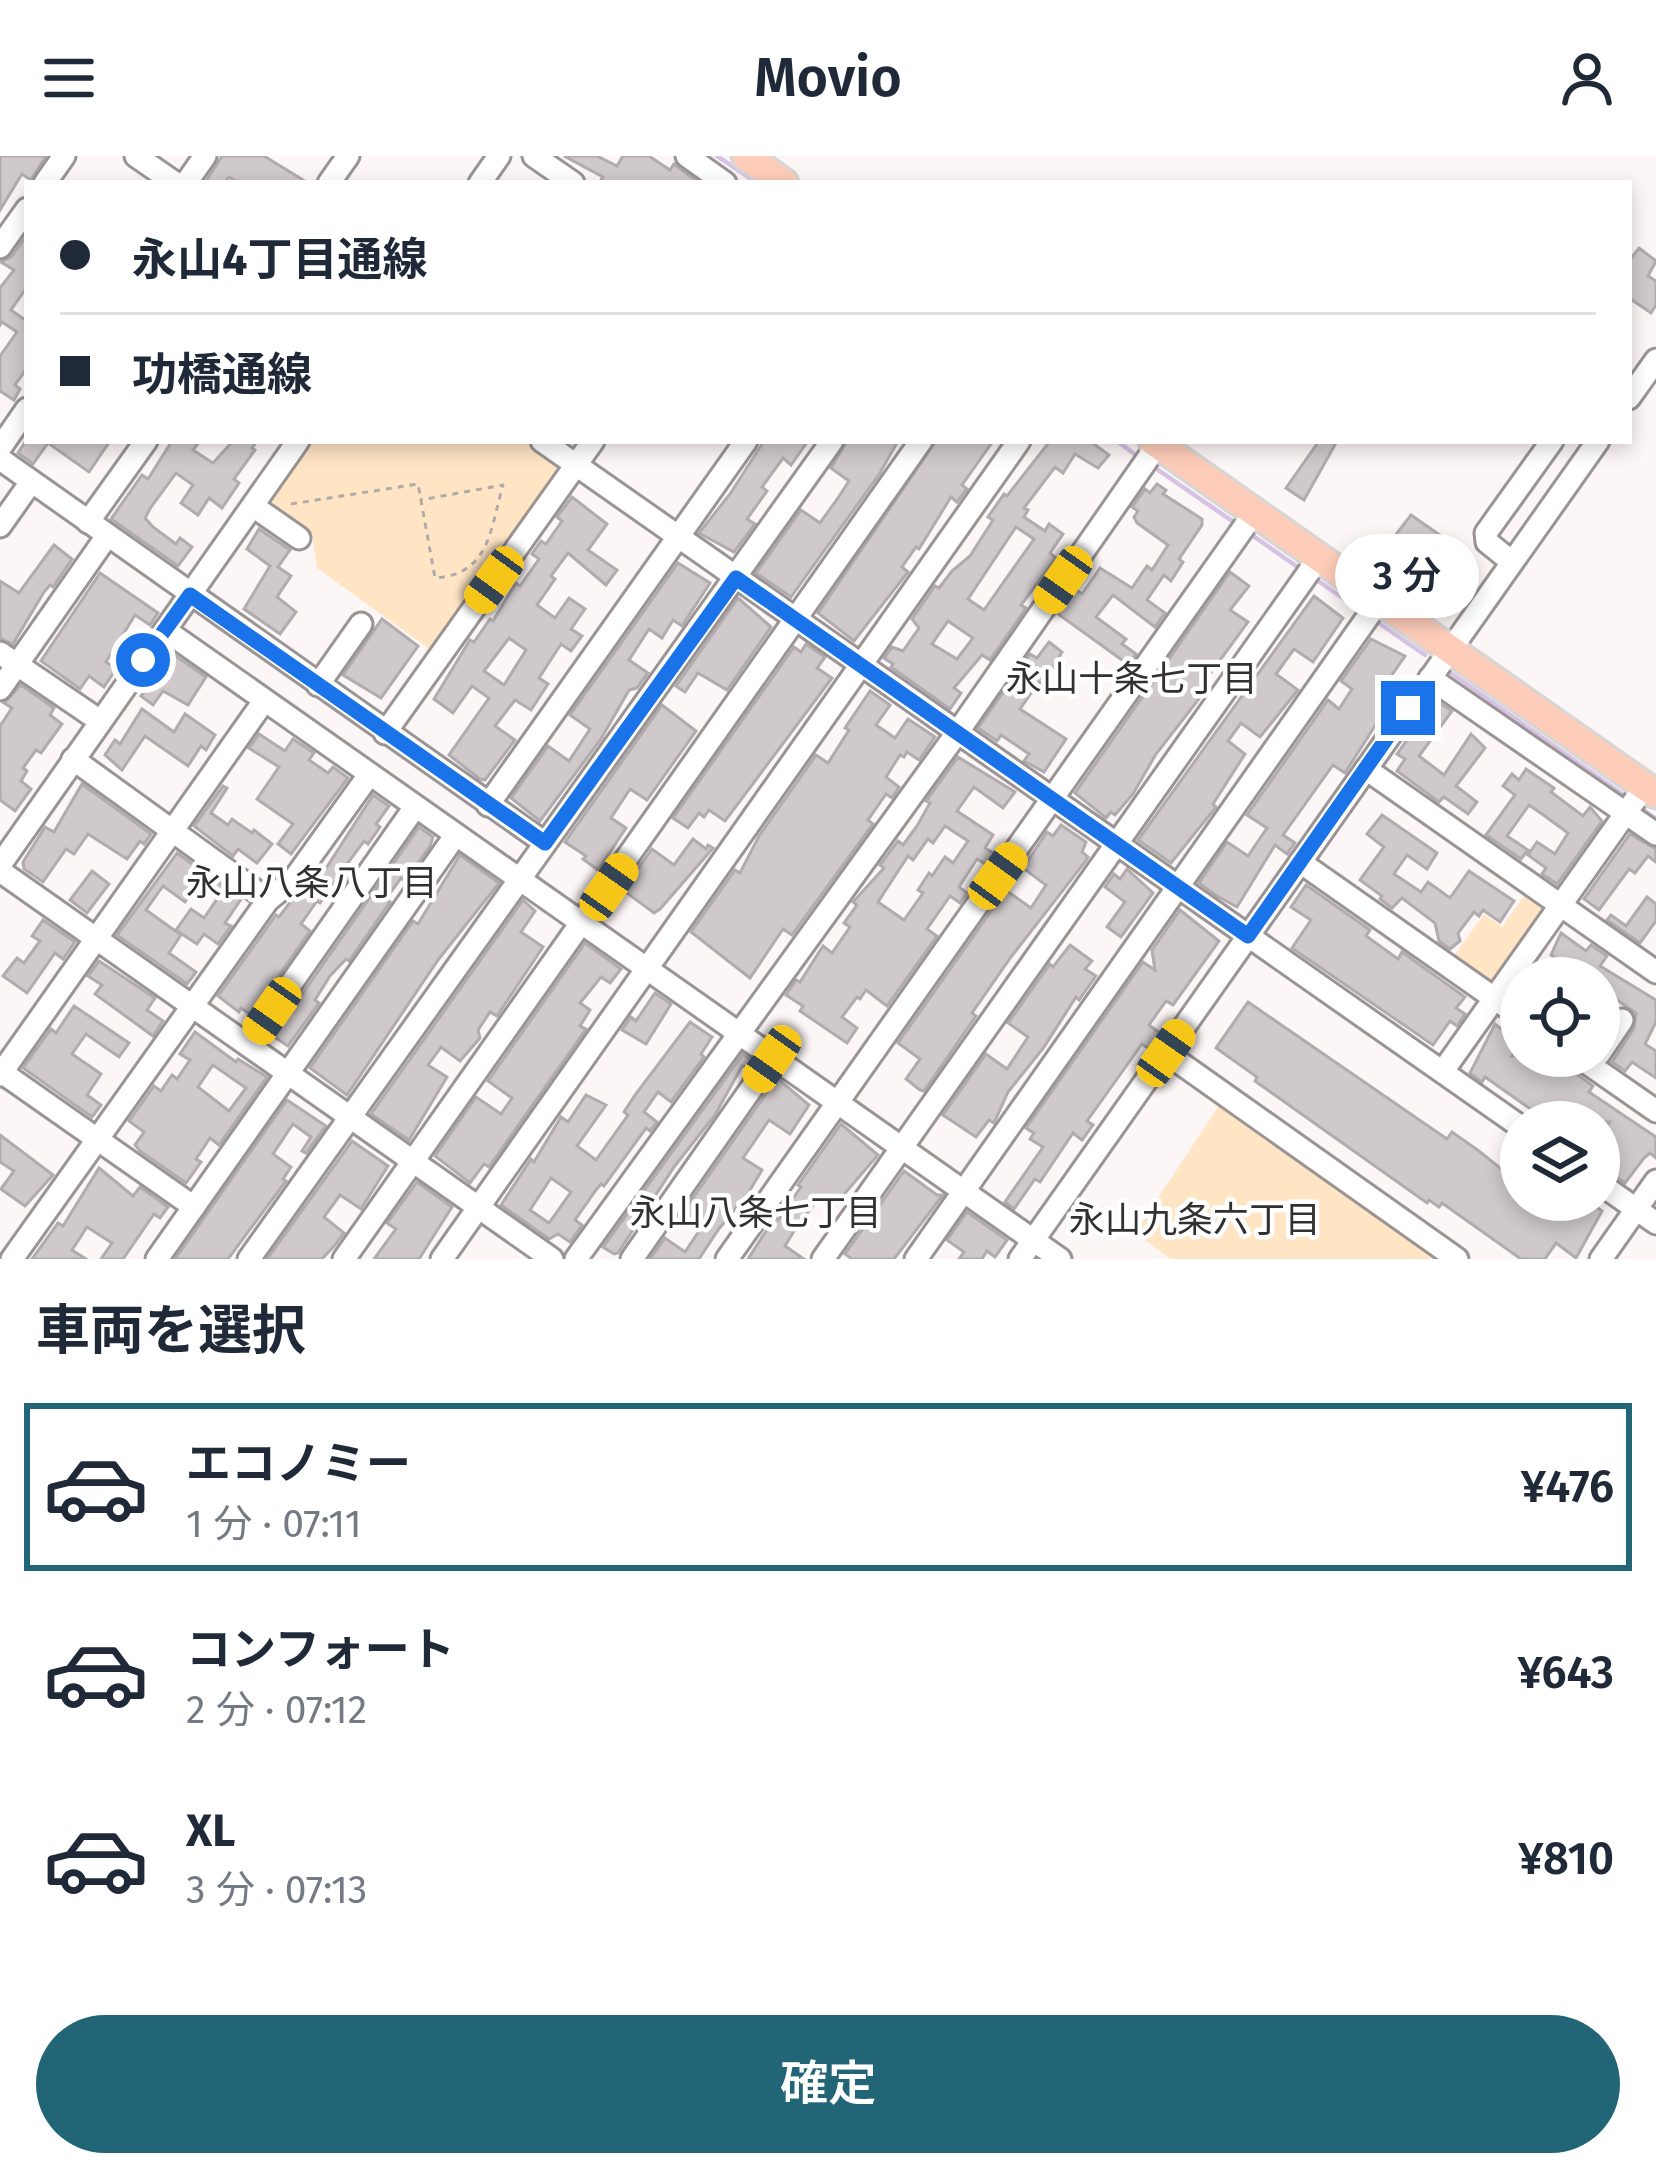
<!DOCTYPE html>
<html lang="ja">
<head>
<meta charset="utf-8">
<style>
	:root { --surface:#fff; --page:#f6f6f7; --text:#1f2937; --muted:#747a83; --line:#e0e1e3; --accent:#226577 }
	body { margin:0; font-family:"Fira Sans","Noto Sans JP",sans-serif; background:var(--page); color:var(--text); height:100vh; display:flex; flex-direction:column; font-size:45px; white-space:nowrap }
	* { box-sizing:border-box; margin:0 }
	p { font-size:39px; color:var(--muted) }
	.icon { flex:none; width:66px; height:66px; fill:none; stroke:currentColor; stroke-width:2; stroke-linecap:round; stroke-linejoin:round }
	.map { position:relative; height:1103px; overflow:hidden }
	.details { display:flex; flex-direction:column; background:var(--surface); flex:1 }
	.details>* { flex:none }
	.top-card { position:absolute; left:24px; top:24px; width:1608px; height:264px; border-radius:0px; box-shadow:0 6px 18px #0003; display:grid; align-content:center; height:264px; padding:0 36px; background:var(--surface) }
	.fabs { position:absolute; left:1500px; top:801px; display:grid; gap:24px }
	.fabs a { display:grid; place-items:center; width:120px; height:120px; border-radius:50%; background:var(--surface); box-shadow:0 6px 18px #0003; font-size:60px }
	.end { position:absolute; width:54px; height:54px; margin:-27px; border:15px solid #1a73e8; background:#fff; box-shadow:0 0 0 6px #fff }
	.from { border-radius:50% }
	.bubble { position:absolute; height:84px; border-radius:42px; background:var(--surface); box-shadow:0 6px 18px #0003; font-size:39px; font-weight:600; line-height:84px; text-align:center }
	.car { position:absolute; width:36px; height:72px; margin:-36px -18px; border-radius:15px; box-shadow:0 0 9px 3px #0007; background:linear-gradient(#f5c518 24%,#345 0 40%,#f5c518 0 76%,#345 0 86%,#f5c518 0) }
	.top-card b { display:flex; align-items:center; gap:42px; height:114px; font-size:45px }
	.top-card b+b { border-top:3px solid var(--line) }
	.top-card i { width:30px; height:30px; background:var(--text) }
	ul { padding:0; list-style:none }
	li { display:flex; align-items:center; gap:36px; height:168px; margin:0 24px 18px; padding:0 12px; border:6px solid transparent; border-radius:0px }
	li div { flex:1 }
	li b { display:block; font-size:45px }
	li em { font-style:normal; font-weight:600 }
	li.on { border-color:var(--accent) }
	li>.icon { width:108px; height:108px; stroke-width:1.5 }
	h2 { padding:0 36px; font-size:54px; line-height:144px }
	.primary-button { display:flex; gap:24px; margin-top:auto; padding:24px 36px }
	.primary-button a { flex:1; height:138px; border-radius:72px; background:var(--accent); color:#fff; font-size:48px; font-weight:600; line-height:138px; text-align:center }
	header { display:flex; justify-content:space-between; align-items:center; height:156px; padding:0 36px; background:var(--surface); font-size:54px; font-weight:600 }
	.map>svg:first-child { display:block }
	.green { fill:#ffe5c4 }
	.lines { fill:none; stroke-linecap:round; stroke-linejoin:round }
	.stream { stroke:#d6c2e5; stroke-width:4.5 }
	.building { fill:#cfc9cc; stroke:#b0abae; stroke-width:3; fill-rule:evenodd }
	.minor-casing { stroke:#9a9494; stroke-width:27 }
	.major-casing { stroke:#d6d6d6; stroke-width:33 }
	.path { stroke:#b0abab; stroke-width:3; stroke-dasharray:6 6; stroke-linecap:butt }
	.minor { stroke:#fff; stroke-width:21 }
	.major { stroke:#fdcdb9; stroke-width:27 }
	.route { stroke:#1a73e8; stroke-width:15 }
	.labels { text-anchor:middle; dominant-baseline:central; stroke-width:9; stroke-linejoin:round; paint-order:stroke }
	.neighbourhood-label { font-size:36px; fill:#323030; stroke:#fff }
</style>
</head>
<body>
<header><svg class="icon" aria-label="menu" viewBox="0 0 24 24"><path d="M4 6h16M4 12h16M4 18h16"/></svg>Movio<svg class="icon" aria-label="person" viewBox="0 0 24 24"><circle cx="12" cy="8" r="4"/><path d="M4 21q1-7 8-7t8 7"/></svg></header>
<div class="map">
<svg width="1656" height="1103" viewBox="0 0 1656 1103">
	<rect width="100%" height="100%" fill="#fdf6f6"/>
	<g class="green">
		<polygon points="298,285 542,285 577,309 439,500 317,412 312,377 258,342"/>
		<polygon points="1527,736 1548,750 1492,829 1453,801 1484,758 1502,771"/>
		<polygon points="1222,945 1435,1096 1430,1103 1171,1103 1135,1077"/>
	</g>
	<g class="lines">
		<g class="stream">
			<polyline points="717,0 757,27"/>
			<polyline points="1117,285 1141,303"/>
			<polyline points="1151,309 1235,367"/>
			<polyline points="1249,377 1299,412"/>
			<polyline points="1314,422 1363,456"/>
			<polyline points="1373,463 1425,499"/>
			<polyline points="1452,518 1629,643"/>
			<polyline points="1638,650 1656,663"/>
		</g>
	</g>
	<g class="building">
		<polygon points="0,0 46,0 31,24 22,18 0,54"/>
		<polygon points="222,0 264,0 308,27 239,27 229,21 225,27 205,27"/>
		<polygon points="564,0 597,0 617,10 623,0 649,0 670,14 674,8 699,27 599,27 603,21"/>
		<polygon points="27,79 27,131 11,154 25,164 27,161 27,212 15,229 20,233 14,244 0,235 0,200 17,176 2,166 0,169 0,132 14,114 1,106 11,101"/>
		<polygon points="1639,92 1656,105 1648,120 1656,125 1656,149 1651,157 1629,142 1629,105"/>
		<polygon points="26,285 110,285 89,316 48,287 33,308 18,297"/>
		<polygon points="172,285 191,285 197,289 193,294 213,307 233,285 257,285 252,292 255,294 234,323 239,327 222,352 209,342 198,359 181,347 193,329 176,317 151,351 145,362 153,371 176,388 180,382 192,391 178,410 111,363 142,319 148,323"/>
		<polygon points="764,285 808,285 791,309 783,302 762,331 767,335 747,363 755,368 734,396 699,377 730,338"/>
		<polygon points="847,285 898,285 880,317 791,441 756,417 801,354 820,367 838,342 849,325 831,312"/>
		<polygon points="936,285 993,285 962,329 967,333 957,346 951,341 919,393 916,391 902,411 908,416 854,485 818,457"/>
		<path d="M1050,285H1090L1109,299L1098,312L1075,298L1063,317L1055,311L1024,352L1028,354L1024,361L1045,375L1049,368L1063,378L1050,397L1056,402L1021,449L1026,452L990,504L982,499L954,532L961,537L950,553L891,511L893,508L884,502L892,491L903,495L919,472L912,463L935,430L939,432L952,415L970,400L993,364L988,361L1004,338L1007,340ZM1016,371L1034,383L984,454L968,443ZM948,465L973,482L957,503L932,488Z"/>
		<polygon points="1319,285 1337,285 1304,344 1286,332"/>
		<polygon points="1157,328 1166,334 1163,338 1202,363 1202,369 1179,403 1183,406 1171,425 1164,419 1147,444 1165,457 1155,471 1113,439 1096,461 1126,483 1122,488 1136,498 1129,509 1058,458 1075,433 1082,438 1100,412 1132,432 1147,410 1152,414 1168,389 1137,367 1134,361 1138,355 1132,351 1145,333 1150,337"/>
		<path d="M572,341L607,368L588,394L617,414L606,429L568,397L551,420L555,423L537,449L555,462L569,442L585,453L571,473L582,480L571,495L561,488L539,522L548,528L531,554L515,544L495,570L515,584L485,624L480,623L449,599L489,542L472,530L453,557L434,543L470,484L474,486L490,463L493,465L516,427L520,430L539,403L532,398L541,385L546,388L562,365L557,361ZM509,482L526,494L504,529L484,515Z"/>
		<polygon points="1411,359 1467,398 1463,403 1470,407 1465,430 1448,448 1442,435 1384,394"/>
		<polygon points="259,373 290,394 278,411 291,420 277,441 296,456 280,478 244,453 270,410 247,393"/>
		<polygon points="54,389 72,403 53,431 50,429 44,436 13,488 0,482 0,425 19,437"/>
		<polygon points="678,407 710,427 682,470 673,464 662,482 649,473 629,504 648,517 637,532 629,534 601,583 540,665 511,642 548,590 569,605 590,573 570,559"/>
		<polygon points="1230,416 1249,430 1230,454 1248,466 1204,526 1209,530 1156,598 1133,638 1115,659 1111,656 1106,662 1075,637"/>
		<polygon points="100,417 158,457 150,469 135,459 106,506 116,513 104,531 89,520 80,533 41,505"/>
		<polygon points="1314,440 1343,462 1313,506 1294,493 1276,518 1298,534 1260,581 1241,567 1228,585 1245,598 1213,648 1216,651 1171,707 1138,684"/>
		<polygon points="738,442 771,471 727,534 698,517 685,536 676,530"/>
		<polygon points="382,463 418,490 381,542 343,519"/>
		<polygon points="1371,483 1405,500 1383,532 1394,540 1345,617 1333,609 1283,679 1295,687 1287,698 1275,689 1237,751 1217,740 1199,727 1227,686 1248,700 1267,672 1247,659 1328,544 1339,553 1352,533 1341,525"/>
		<polygon points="1049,486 1062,496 1042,529 1039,526 1020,553 1066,583 1044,616 1024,605 1029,598 1001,579 997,585 978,572 1030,498 1037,502"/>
		<polygon points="806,488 825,501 817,512 832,522 725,665 709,654 704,661 699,657 688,672 673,662 794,491 801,496"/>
		<polygon points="173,498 206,521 188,549 163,535 153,549 141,540"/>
		<polygon points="21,529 54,552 50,559 62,568 41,597 36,594 23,612 27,615 21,625 31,633 15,655 0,644 0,570 12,552 4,547"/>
		<polygon points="870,535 890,549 876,569 885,575 895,582 908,563 935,581 919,604 907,596 904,601 900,599 886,621 899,631 892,642 886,638 868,664 873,668 792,779 783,773 750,822 691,776 735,714 740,717 759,680 816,599 828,607 849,574 845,572"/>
		<polygon points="1435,544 1452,555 1419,600 1444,619 1471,578 1485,592 1456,630 1477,646 1468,658 1444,641 1439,646 1397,615 1405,603 1397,598"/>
		<polygon points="662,549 696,575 647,644 630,633 611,662 626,672 598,714 583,703 586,700 565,686"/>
		<polygon points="142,553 174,576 185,558 215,579 206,594 201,590 188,610 145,580 122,614 105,599 115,584 120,588"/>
		<polygon points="259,578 285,595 293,583 314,597 309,604 328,617 333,611 348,622 291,698 278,688 293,668 257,643 279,611 249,592"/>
		<path d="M958,601L1015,636L1003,652L974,631L957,655L993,679L985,692L995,698L987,709L977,703L959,731L967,737L960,747L950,740L927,773L937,780L887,850L866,834L860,843L857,841L842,861L857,872L847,887L800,855L803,850L786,839L796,824L800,826L823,790L832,797L850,771L844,767L857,749L853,746L884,712L880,709L898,685L903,689L917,670L930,647L926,645ZM945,670L968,685L953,707L945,701L932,720L929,717L918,734L923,737L904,764L878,746L908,700L913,704L928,683L933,687Z"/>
		<polygon points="1526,613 1554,632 1551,636 1583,660 1590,651 1602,665 1557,728 1542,718 1546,712 1528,699 1537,686 1555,698 1568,677 1542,658 1529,649 1507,680 1528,694 1521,703 1486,679 1515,639 1503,630 1512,618 1519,624"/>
		<polygon points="82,628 151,678 144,688 140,685 127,703 88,678 74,698 66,693 43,726 24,713 23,706 45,671 54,676"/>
		<polygon points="223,630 227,632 211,657 228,669 232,663 252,677 254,674 272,688 257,707 238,693 233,700 194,670"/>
		<polygon points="373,639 389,650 376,668 380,671 368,688 364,685 344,712 351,716 341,730 334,726 320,747 317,745 301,768 310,775 251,859 241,852 239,856 218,840 276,759 279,761 291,745 299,738 303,740 322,712 325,714"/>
		<polygon points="1382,659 1437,697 1427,713 1407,699 1394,718 1421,736 1428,726 1450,742 1469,715 1514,745 1500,766 1483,754 1479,760 1474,756 1458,777 1460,785 1450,793 1439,785 1435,767 1402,742 1392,752 1380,743 1382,740 1360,724 1384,691 1367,678"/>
		<polygon points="1061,669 1086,686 1082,696 1088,701 1085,706 1011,801 972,857 976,860 924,935 920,934 906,923 920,903 898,887 1001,741 1007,735 1031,752 1046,729 1023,712 1047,676 1053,680"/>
		<polygon points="419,671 433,681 430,690 405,725 401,722 386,743 390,746 349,805 346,803 330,820 315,844 319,847 288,890 273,880"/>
		<polygon points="1630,678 1656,693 1656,706 1648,700 1635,717 1629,713 1599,754 1584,743"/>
		<polygon points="693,683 706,693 708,689 713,692 660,753 654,757 623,734 652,693 674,709"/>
		<polygon points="177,697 241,743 225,767 231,770 218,788 204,778 197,788 176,774 191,753 204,762 217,743 198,727 185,746 163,730 146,754 181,779 169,797 196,816 187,828 117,779"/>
		<polygon points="460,699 499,727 438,804 347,939 310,912 413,765 418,768"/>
		<polygon points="1127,713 1153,737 1121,781 1107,771 1125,746 1105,731 1114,718 1120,723"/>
		<polygon points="92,715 109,728 87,757 70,744"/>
		<polygon points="1306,729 1370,774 1366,780 1398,803 1402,796 1465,841 1456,852 1465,858 1457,870 1450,865 1433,889 1292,792 1311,764 1291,751"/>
		<polygon points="1647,741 1656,748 1656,765 1640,787 1607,764 1611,759 1626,770"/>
		<polygon points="523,744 535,755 521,776 543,791 497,860 490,856 478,874 480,882 460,905 441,891 428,909 447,921 409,984 371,958"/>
		<polygon points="1180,754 1219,785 1173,849 1166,845 1149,869 1160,877 1149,893 1142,888 1087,965 1093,969 1082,984 1073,977 1040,1026 1035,1023 1014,1053 1005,1046 1043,991 1030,983 1034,977 1026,972 1143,806 1155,814 1152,794"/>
		<polygon points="43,764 75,786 63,803 55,797 27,837 3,820 17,802 24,807 40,785 32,780"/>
		<polygon points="1561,777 1586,795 1591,789 1607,800 1600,810 1656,844 1656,866 1645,888 1656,895 1656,922 1632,906 1625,915 1612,906 1634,872 1636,857 1599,832 1599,822 1584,822 1551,799"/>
		<polygon points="585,787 621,813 610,827 601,821 580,847 590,854 580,870 586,873 489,1011 484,1008 470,1027 435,1000 476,941 501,958 512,942 488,925"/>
		<polygon points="1070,789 1092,805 1085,813 1096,820 1079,844 1076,841 1044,891 1008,936 994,967 989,964 976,981 943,959 986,898 1007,913 1028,881 1008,867 1050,808 1053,811"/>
		<polygon points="99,805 155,842 147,854 163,865 153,880 95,838 102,829 88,820"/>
		<polygon points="655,837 671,848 646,888 622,874 631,861 636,865"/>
		<polygon points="1248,846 1447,983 1452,976 1479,995 1521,1029 1521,1044 1543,1044 1566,1061 1578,1044 1587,1044 1602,1055 1576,1102 1556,1087 1545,1103 1521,1103 1442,1047 1439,1051 1429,1044 1427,1047 1255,925 1257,921 1216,892"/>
		<polygon points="74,850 129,887 119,901 86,878 72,898 101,918 87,939 101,949 92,961 23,912 51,873 56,877"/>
		<path d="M690,866L712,881L701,898L704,901L671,946L658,936L644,956L657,966L650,975L646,972L604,1030L601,1028L596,1034L575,1064L582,1069L570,1086L558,1078L549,1083L501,1049L531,1003L534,1006L561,961L568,966L586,939L606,949L577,990L596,1004L628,959L624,956L635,939ZM551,1022L571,1036L549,1067L530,1054Z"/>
		<polygon points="1495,868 1520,888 1512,900 1538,900 1562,918 1567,911 1593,930 1589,936 1656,981 1656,1002 1650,997 1644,1002 1625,1027 1602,1012 1604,1008 1599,1005 1599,982 1610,966 1549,966 1485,921 1482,926 1470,917"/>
		<path d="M195,876L236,906L238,903L267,921L219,989L210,982L196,1003L201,1006L186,1027L140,995L135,989L144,976L129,965L154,930L161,935L172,919L177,923L190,904L180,898ZM213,909L246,932L229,955L198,931Z"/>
		<polygon points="743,898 752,905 748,911 742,910 715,959 674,1011 618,1097 614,1098 603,1091"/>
		<polygon points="777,922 809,949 790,978 769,964 743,1002 762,1014 738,1054 736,1052 718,1074 699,1103 650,1103 665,1082 685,1096 699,1075 679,1062"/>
		<polygon points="287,944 326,970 306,997 302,995 311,981 293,968 273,998 291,1011 283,1023 286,1025 228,1103 175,1103"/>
		<polygon points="841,968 878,999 833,1051 819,1041 794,1075 785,1090 804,1103 748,1103 775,1061 778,1064 801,1031 798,1029"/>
		<polygon points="0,979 53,1019 25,1050 1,1033 14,1015 0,1006"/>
		<polygon points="352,985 388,1010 361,1053 340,1039 324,1061 344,1077 335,1089 322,1103 267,1103"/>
		<polygon points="99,1012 133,1040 140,1031 168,1051 160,1062 154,1058 123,1103 101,1103 112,1087 87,1071 72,1094 86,1103 32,1103 58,1067 63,1070"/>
		<polygon points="904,1015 937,1039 943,1039 894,1103 852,1103 845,1098"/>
		<polygon points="417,1026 452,1051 419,1103 374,1103 396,1073 387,1067"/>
		<polygon points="967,1056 1007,1084 995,1101 987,1095 982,1103 959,1103 964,1096 947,1084"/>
	</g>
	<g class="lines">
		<g class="minor-casing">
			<g id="minor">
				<polyline points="136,0 175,27"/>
				<polyline points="534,0 573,27"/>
				<polyline points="687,0 725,27"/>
				<polyline points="45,27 64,0"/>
				<polyline points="186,27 205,0"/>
				<polyline points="329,27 348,0"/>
				<polyline points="480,27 499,0"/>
				<polyline points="0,91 27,53"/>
				<polyline points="1629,242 1656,204"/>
				<polyline points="542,285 1521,971"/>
				<polyline points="0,292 27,253"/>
				<polyline points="0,303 545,687"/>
				<polyline points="253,350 299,382"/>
				<polyline points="88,366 146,285"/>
				<polyline points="0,370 31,326"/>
				<polyline points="1512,406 1487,386 1486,377 1552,285"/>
				<polyline points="165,474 1060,1103"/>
				<polyline points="0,497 100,565"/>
				<polyline points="1430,522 1656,678"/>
				<polyline points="318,529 361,468"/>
				<polyline points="0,533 107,380"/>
				<polyline points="385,577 593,285"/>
				<polyline points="73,603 268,744"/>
				<polyline points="1366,613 1656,816"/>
				<polyline points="488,649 746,285"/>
				<polyline points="1300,706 1521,861"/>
				<polyline points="0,709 298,285"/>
				<polyline points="0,715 552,1103"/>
				<polyline points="248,889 415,651"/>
				<polyline points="1166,897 1457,1103"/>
				<polyline points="1599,898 1622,864"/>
				<polyline points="1577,900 1656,955"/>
				<polyline points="0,915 194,1051"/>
				<polyline points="1443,915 1645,630"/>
				<polyline points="0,919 264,545"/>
				<polyline points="1599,1027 1656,1067"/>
				<polyline points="12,1103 268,744 295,722 369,619"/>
				<polyline points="157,1103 455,680"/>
				<polyline points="249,1103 832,285"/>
				<polyline points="344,1103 921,285"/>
				<polyline points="442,1103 1019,285"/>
				<polyline points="576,1103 957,577 1158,288"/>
				<polyline points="632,1103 772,903"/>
				<polyline points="727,1103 1254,357"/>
				<polyline points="823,1103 1318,403"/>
				<polyline points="916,1103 1379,445"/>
				<polyline points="1020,1103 1598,285"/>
				<polyline points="1601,1103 1656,1025"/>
			</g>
		</g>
		<g class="major-casing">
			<g id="major">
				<polyline points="746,0 784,27"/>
				<polyline points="1153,285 1656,638"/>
			</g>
		</g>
		<path class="path" d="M291,348L418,328L435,422C490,418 490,374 503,329L420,344"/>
		<use href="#minor" class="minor"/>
		<use href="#major" class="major"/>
	</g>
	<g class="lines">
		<polyline class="route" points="143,504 190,439 545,687 736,422 1248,780 1408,552"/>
	</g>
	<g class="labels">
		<g class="neighbourhood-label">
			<text x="1132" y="523">永山十条七丁目</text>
			<text x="312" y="727">永山八条八丁目</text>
			<text x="756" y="1057">永山八条七丁目</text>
			<text x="1195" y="1064">永山九条六丁目</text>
		</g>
	</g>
</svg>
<div class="fabs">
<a><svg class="icon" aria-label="locate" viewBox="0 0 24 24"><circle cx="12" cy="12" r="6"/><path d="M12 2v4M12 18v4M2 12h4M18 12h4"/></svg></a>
<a><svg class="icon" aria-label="layers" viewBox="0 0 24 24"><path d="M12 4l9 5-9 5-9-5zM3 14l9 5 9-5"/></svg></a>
</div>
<i class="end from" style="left:143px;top:504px"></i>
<i class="end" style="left:1408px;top:552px"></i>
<div class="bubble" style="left:1335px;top:378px;width:144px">3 分</div>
<i class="car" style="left:494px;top:424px;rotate:216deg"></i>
<i class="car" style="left:1063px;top:424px;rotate:215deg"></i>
<i class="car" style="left:998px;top:720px;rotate:36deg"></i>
<i class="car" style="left:609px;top:731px;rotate:35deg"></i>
<i class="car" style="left:272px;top:855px;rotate:215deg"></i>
<i class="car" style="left:1166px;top:897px;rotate:35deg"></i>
<i class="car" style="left:772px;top:903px;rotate:215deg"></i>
<div class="top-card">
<b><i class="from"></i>永山4丁目通線</b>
<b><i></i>功橋通線</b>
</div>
</div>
<section class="details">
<h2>車両を選択</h2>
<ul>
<li class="on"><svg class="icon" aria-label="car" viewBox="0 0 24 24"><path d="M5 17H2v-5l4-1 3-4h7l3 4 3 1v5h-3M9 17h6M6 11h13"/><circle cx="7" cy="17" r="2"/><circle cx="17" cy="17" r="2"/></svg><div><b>エコノミー</b><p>1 分 · 07:11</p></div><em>¥476</em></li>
<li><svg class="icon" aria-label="car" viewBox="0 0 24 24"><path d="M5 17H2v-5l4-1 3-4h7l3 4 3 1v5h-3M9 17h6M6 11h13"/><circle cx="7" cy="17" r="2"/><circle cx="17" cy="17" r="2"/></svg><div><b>コンフォート</b><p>2 分 · 07:12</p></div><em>¥643</em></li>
<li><svg class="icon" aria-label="car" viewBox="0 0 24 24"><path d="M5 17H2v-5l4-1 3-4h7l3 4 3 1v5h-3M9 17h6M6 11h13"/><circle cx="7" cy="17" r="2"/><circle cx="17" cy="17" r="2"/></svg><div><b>XL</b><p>3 分 · 07:13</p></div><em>¥810</em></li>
</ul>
<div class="primary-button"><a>確定</a></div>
</section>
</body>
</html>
